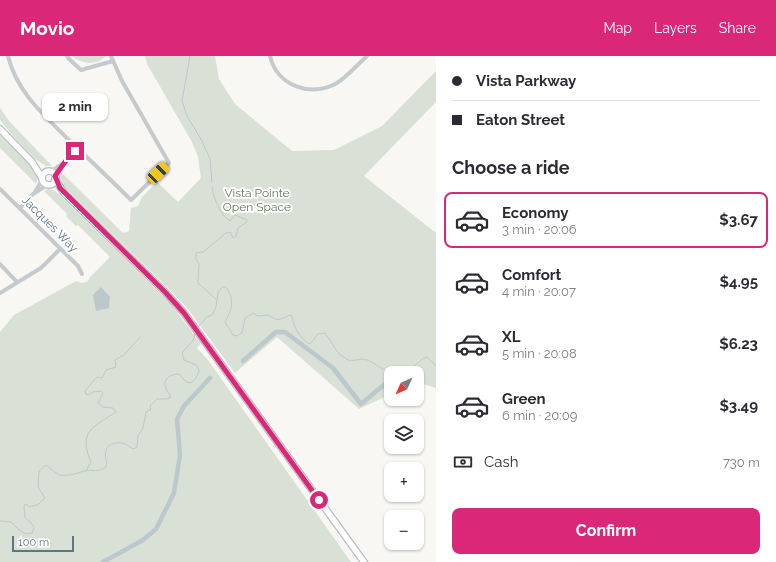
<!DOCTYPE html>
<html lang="en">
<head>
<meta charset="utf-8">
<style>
	:root { --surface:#fff; --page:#f2f2f3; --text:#2b2b33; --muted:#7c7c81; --line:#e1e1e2; --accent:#db2777 }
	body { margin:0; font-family:Raleway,sans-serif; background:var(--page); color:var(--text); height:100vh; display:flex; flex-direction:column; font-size:15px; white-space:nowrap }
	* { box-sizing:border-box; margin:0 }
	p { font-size:13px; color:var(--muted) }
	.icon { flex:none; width:22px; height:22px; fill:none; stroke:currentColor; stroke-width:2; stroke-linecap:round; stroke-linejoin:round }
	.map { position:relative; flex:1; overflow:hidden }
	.panel { display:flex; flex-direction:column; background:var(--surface); width:340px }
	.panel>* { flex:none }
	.top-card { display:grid; align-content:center; height:88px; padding:0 16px; background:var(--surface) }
	.needle { width:26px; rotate:225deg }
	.fabs { position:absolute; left:384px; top:310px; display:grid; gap:8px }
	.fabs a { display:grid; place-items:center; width:40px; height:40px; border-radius:8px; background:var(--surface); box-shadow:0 1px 3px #0004; font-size:20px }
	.scale { position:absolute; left:12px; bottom:10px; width:62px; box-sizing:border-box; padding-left:4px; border:2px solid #617581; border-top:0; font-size:11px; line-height:14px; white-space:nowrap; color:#617581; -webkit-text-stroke:3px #fff; paint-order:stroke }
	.end { position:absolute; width:18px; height:18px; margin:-9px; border:5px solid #db2777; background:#fff; box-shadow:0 0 0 2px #fff }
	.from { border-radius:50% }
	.bubble { position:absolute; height:28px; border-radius:8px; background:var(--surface); box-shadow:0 1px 3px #0004; font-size:13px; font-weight:700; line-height:28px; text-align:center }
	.car { position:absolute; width:12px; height:24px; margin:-12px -6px; border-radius:5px; box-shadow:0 0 3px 1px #0007; background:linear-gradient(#f5c518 24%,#345 0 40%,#f5c518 0 76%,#345 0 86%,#f5c518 0) }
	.top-card b { display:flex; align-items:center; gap:14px; height:38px; font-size:15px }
	.top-card b+b { border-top:1px solid var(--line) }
	.top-card i { width:10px; height:10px; background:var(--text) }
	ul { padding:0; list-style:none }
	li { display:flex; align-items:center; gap:12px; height:56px; margin:0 8px 6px; padding:0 8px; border:2px solid transparent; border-radius:8px }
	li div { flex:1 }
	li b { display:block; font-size:15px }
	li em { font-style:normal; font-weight:700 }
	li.selected { border-color:var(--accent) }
	li>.icon { width:36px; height:36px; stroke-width:1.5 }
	h2 { padding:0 16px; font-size:18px; line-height:48px }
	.pay { display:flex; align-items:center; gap:10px; height:44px; padding:0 16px; font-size:15px }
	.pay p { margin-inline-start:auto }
	.cta { display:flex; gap:8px; margin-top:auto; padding:8px 16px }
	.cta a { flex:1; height:46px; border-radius:8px; background:var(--accent); color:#fff; font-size:16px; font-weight:700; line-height:46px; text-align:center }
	header { display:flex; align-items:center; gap:24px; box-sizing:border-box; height:56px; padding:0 20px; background:var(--accent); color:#fff }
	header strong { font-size:19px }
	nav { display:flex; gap:22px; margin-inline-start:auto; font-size:14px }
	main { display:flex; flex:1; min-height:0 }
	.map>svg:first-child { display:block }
	.green { fill:#d9e0d5 }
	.water { fill:#bbc9cd }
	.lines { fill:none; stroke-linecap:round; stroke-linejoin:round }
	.stream { stroke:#bbc9cd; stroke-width:1 }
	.canal { stroke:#bbc9cd; stroke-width:4.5 }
	.secondary-casing { stroke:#b7bdc1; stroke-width:8 }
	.street { stroke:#c5cacc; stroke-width:4 }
	.secondary { stroke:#fff; stroke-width:5.5 }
	.route { stroke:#db2777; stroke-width:5 }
	.labels { text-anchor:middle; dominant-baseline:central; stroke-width:4; stroke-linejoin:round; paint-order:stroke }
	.park-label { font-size:12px; fill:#667960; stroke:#fff }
	.street-label { font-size:12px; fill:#617581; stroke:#fff }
</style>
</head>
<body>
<header>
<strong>Movio</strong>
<nav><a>Map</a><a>Layers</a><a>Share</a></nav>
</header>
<main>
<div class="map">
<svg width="436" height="506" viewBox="0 0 436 506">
	<rect width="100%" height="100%" fill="#f8f7f4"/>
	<g class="green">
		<path d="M72,0H106C97,10 81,8 72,0Z"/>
		<polygon points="145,0 215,0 219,23 235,48 292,95 334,94 382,70 436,15 436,46 364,120 436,177 436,332 417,326 417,317 391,317 391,338 359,353 277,281 235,317 188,253 171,235 61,128 59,122 61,116 123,177 129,175 131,152 138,150 142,141 157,126 178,146 201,122 198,101 192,86 147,8"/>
		<polygon points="0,52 9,65 52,110 46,110 35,103 13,80 0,64"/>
		<polygon points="0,79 32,111 38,122 36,128 0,92"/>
		<polygon points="48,133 53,134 59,138 170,247 201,288 197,292 208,304 351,506 0,506 0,276 14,259 76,225 82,227 88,225 90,221 110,201 78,169 76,170 66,160 67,158 44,135"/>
	</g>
	<polygon class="water" points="101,231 110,241 109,252 96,255 93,239"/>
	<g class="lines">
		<g class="stream">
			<polyline points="190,0 182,45 187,60 202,85 210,103 212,126"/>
			<path d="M212,131C213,142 221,160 230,165L235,159L247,164V166L238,172L236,180L233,182L230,176L226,177L203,196L196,197V203L199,208L198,227L216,243"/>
			<path d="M198,271L207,261L212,259L216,251L218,237L222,231H226C235,243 232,254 225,266L233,279L237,280L242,277L245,262L253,257L258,260L267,259L278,264L290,259L292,260C293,270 300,283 310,288L318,278L325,277L339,298L350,305L362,303L368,304L391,318"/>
			<polyline points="407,317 422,303 427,301 436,310"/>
			<path d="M86,415L91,406C78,375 92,372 116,356L113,352L103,351L98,347L103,337L101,335L93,336L89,339L86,338L85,335L97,321L102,322L106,314L116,311L115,304L124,299L141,280"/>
			<path d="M0,465L11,466L19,474L26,478L32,477C37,468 29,467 25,461L24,451L25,448L30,451L39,448L45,442L38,431L39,415L46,409L59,419C71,420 74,418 84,415C93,413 98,417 106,411C108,405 104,400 106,395C107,387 119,385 125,388C128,389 130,392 134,393L137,391L138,380L143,372L146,356L151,353L150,350L157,343H166L170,342V339C161,328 164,319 179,318L186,326L190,327C194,326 198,319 199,314L196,309L184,304L182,297L194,283L195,275"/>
		</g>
		<g class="canal">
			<polyline points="243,305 276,276 285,276 333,312 361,348 385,328"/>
			<polyline points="103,506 143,484 156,473 174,437 180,399 177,363 184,350 210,322"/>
		</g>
		<g class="secondary-casing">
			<g id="secondary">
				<polyline points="0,73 32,106 42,122"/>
				<circle cx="49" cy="122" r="7"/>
				<polyline points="55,123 64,137 165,236 184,257 364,506"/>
			</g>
		</g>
		<g class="street">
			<path d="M8,0C17,37 45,60 71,86C91,105 111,124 131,144L169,107L122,25L111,0"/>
			<polyline points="67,0 69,3 81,14 113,5"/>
			<path d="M270,0C277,30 311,42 337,27C348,20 357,9 367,0"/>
			<polyline points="50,116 65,106 78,92"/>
			<polyline points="55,120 62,109"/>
			<polyline points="0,133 78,210 82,218"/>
			<polyline points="35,136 42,124"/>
			<polyline points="20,152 33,138 47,129"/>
			<polyline points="0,208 17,226"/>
			<polyline points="0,237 41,212 60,193"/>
		</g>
		<use href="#secondary" class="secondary"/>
	</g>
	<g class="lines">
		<polyline class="route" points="75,95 65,106 55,120 60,132 165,236 184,257 319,444"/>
	</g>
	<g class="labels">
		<g class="park-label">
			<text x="257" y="137">Vista Pointe<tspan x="257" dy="14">Open Space</tspan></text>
		</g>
		<g class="street-label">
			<text transform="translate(50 168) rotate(45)">Jacques Way</text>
		</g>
	</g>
</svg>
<div class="fabs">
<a><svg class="needle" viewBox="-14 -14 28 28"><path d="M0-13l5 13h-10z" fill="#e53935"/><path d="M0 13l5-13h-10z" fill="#7c7c81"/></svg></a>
<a><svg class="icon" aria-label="layers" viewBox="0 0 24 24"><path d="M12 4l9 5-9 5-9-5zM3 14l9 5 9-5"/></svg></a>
<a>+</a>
<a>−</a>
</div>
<div class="scale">100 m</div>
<i class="end from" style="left:319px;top:444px"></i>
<i class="end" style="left:75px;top:95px"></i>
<div class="bubble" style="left:42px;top:37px;width:66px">2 min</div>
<i class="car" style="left:158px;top:117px;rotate:46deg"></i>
</div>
<section class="panel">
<div class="top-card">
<b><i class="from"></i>Vista Parkway</b>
<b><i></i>Eaton Street</b>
</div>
<h2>Choose a ride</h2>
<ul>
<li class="selected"><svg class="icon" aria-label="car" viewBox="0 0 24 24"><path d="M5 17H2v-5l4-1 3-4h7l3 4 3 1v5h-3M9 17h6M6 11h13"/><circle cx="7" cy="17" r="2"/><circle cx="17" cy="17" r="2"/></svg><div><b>Economy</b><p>3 min · 20:06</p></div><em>$3.67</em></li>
<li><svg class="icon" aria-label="car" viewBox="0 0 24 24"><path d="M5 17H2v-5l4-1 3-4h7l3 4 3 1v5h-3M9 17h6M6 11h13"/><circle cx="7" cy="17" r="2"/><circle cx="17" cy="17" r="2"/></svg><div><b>Comfort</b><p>4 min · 20:07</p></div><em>$4.95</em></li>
<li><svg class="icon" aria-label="car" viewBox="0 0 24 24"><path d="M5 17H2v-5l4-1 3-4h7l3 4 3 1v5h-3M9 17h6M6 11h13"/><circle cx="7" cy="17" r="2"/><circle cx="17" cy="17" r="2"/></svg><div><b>XL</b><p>5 min · 20:08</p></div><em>$6.23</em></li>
<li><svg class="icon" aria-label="car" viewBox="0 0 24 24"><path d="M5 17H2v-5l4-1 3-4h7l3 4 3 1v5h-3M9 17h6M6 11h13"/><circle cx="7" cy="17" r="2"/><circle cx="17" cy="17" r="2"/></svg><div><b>Green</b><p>6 min · 20:09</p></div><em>$3.49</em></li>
</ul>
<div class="pay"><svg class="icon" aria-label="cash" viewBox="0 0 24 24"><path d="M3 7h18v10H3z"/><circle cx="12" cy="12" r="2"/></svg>Cash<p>730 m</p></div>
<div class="cta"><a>Confirm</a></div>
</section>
</main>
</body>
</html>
